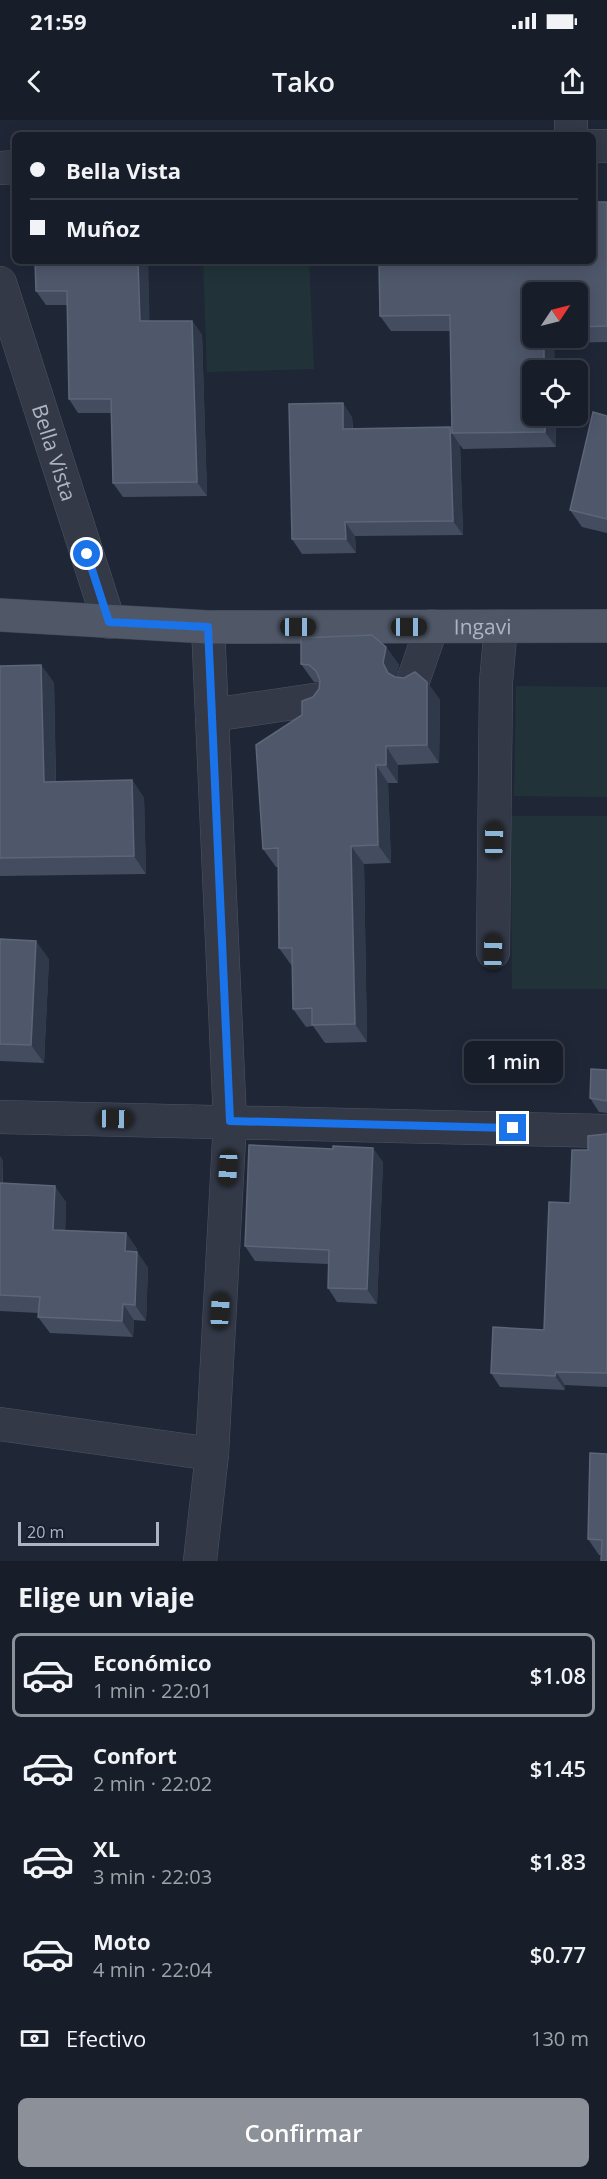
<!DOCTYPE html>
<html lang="es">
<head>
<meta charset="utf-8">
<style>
	:root { --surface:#171d29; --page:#202631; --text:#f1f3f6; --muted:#9ea2a8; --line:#363b46; --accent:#8c9099 }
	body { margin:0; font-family:"Open Sans",sans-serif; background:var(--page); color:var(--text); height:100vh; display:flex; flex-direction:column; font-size:22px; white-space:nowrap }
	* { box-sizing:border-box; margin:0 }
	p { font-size:20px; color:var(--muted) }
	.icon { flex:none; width:33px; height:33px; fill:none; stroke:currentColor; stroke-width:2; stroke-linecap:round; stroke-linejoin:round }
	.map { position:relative; height:1441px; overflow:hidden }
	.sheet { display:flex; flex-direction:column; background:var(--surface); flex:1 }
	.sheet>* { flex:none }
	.top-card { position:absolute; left:12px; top:12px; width:584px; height:132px; border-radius:9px; box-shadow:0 3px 15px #0003,0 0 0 2px var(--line); display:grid; align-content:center; height:132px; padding:0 18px; background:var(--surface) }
	.needle { width:39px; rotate:55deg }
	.buttons { position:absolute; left:522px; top:162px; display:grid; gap:12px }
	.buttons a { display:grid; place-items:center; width:66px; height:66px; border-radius:9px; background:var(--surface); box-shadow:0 3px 15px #0003,0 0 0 2px var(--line); font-size:30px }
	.scale { position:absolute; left:18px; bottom:15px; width:141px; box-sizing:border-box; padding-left:6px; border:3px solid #adb4c4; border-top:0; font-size:16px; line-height:21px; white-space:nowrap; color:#adb4c4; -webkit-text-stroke:4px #181f2c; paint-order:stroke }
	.end { position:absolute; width:27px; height:27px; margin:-14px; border:8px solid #1a73e8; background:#fff; box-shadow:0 0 0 3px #fff }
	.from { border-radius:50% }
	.bubble { position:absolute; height:42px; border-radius:9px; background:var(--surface); box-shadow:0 3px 15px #0003,0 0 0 2px var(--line); font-size:20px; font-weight:600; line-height:42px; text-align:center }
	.car { position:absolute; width:18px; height:36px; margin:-18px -9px; border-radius:8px; box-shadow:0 0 4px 2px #0007; background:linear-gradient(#222 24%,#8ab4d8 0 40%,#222 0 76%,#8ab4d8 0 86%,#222 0) }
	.top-card b { display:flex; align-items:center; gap:21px; height:57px; font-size:22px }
	.top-card b+b { border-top:2px solid var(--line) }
	.top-card i { width:15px; height:15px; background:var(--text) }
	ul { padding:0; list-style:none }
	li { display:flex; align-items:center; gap:18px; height:84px; margin:0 12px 9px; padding:0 6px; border:3px solid transparent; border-radius:9px }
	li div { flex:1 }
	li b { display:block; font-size:22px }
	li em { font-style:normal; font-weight:600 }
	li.on { border-color:var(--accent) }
	li>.icon { width:54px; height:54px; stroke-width:1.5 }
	h2 { padding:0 18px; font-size:27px; line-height:72px }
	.pay { display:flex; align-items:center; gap:15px; height:66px; padding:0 18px; font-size:22px }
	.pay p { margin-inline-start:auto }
	.action { display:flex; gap:12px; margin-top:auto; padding:12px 18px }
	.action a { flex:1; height:69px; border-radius:9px; background:var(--accent); color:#fff; font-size:24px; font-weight:600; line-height:69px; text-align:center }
	.status { display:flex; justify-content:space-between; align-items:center; height:42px; padding:0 30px; background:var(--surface); direction:ltr }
	.status svg { height:16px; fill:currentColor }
	header { display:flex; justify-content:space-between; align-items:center; height:78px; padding:0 18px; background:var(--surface); font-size:27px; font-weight:600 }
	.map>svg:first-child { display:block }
	.green { fill:#213338 }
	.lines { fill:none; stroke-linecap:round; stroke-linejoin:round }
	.minor-casing { stroke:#4d5462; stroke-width:34 }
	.major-casing { stroke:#3c4251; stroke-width:34 }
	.minor { stroke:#333947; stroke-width:33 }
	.major { stroke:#505868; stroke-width:33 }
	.wall { fill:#434d5f; fill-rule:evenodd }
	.shaded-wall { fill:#30394a }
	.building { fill:#4e586a; stroke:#5d6678; stroke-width:1.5 }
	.route { stroke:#1a73e8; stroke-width:8 }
	.labels { text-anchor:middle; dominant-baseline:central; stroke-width:4.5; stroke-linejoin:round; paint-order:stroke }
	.street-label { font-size:21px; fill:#adb4c4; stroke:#181f2c }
</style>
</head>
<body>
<div class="status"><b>21:59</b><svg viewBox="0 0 49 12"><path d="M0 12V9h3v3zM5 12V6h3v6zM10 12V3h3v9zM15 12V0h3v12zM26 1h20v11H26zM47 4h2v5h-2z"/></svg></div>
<header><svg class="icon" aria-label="back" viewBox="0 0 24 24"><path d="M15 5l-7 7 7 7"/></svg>Tako<svg class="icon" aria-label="share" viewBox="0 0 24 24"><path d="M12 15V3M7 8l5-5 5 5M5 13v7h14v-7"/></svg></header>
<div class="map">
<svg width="607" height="1441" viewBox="0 0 607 1441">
	<rect width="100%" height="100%" fill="#1f2737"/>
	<g class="green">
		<polygon points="203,141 309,141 314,249 207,252"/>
		<polygon points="516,566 607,567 607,677 514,676"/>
		<polygon points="511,696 607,696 607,869 512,869"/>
	</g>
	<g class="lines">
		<g class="minor-casing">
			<g id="minor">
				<polyline points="571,0 571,15"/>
				<polyline points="592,26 607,26"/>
				<polyline points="0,48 15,47"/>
				<path id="s1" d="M0,163L109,502"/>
				<polyline points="414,558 432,506"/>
				<polyline points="212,595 314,580"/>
				<polyline points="493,832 496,562 501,506"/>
				<polyline points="0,997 607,1011"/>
				<polyline points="0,1304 212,1334"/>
				<polyline points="200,1441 212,1334 230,1001 208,507"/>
			</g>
		</g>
		<g class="major-casing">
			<g id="major">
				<path id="s2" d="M0,495L208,507L607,506"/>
			</g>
		</g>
		<use href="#minor" class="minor"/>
		<use href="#major" class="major"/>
	</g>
	<g class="wall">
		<path d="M607,82V222L554,223L556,327L463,329L460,325L463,415L355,416L356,433L302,434L292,419L352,297L353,309L450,307L452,309L450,211H391L380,196ZM578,172V218H532Z"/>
		<polygon points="35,141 148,141 149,201 192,201 202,215 207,376 123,377 113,363 112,293 78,293 69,279 67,185 46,185 36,171"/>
		<polygon points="607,296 607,413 582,407 570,390"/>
		<polygon points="386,527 399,545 396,558 427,562 440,580 439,643 398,645 398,663 388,663 391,743 364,744 367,922 325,923 313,906 306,907 293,889 293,846 292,846 279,828 278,747 276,747 263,729 302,595 313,577 319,569 320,563 314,562 301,544"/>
		<polygon points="41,545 54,563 56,662 132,660 144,678 146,754 0,756 0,546"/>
		<polygon points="0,819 49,839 44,943 0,941"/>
		<polygon points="607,950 607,993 599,992 590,978"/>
		<polygon points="607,1013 607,1267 565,1265 565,1270 500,1267 491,1253 544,1210 570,1083 588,1030"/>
		<polygon points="333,1029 383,1042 377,1184 337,1182 328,1168 328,1144 255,1141 245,1126"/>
		<polygon points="0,1036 3,1041 3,1063 66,1082 65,1110 126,1113 137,1129 137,1132 148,1148 146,1201 134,1200 133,1217 50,1213 38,1197 39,1193 0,1191"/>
		<polygon points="607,1334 601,1435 599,1435 588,1419"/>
	</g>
	<g class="shaded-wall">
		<polygon points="138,141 148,141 150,216 140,201"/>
		<polygon points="192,201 202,215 207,376 197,362"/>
		<polygon points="544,218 551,218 554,223 555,250 544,250"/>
		<polygon points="343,283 352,297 353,323 343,309"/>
		<polygon points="545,296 555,296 556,327 545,312"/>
		<polygon points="450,307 455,313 452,313 460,325 463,415 453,401"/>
		<polygon points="345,402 355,416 356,433 346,419"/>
		<polygon points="386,527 399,545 396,561 388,553 383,543"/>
		<polygon points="41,545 54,563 56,680 44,662"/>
		<polygon points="427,562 440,580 439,643 427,625"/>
		<polygon points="386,626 398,645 398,663 386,645"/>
		<polygon points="376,645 388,663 391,743 378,725"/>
		<polygon points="132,660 144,678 146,754 134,736"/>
		<polygon points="351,726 364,744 367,922 355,904"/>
		<polygon points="36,821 49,839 44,943 31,925"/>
		<polygon points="373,1028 383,1042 377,1184 367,1169"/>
		<polygon points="0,1036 3,1041 2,1079 0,1076"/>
		<polygon points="55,1066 66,1082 65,1126 53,1110"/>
		<polygon points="126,1113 137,1129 136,1147 125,1131"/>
		<polygon points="137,1132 148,1148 146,1201 135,1185"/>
		<polygon points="123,1184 134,1200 133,1217 122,1201"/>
		<polygon points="556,1252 565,1265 565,1270 555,1256"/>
	</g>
	<g class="building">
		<polygon points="592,82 607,82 607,206 578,207 578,172 532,172 532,218 544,218 544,250 532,250 532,296 545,296 545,312 452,313 450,195 380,196 379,141 592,141"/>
		<polygon points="35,141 138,141 140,201 192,201 197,362 113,363 111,279 69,279 67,171 36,171"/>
		<polygon points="343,283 343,309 450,307 453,401 345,402 346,419 292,419 289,284"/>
		<polygon points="593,292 607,296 607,399 570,390"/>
		<polygon points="372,515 386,527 383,543 388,553 395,557 404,558 415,552 427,562 427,625 386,626 386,645 376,645 378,725 351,726 355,904 312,905 312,888 293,889 292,828 279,828 278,728 263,729 256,625 302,595 302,581 313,577 319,569 320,560 316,551 309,545 301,544 301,518"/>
		<polygon points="41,545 44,662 132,660 134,736 0,738 0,546"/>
		<polygon points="0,819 36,821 31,925 0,924"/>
		<polygon points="591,949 607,950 607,981 590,978"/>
		<polygon points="607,1013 607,1253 556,1252 555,1256 491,1253 493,1207 544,1210 549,1082 570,1083 572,1030 588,1030 588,1016 606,1014"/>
		<polygon points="249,1025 333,1029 333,1026 373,1028 367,1169 328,1168 329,1130 245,1126"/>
		<polygon points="0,1063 55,1066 53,1110 126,1113 125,1131 137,1132 135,1185 123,1184 122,1201 38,1197 40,1177 0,1175"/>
		<polygon points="590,1333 607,1334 607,1441 601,1441 602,1420 588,1419"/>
	</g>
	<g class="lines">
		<polyline class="route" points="87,434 109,502 208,507 230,1001 513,1008"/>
	</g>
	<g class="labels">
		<g class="street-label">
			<text stroke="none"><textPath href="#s1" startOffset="178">Bella Vista</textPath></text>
			<text stroke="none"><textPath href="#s2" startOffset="483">Ingavi</textPath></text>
		</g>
	</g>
</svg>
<div class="buttons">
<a><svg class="needle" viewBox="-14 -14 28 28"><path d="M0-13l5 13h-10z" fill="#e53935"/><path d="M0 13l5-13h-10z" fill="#9ea2a8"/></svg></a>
<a><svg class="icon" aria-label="locate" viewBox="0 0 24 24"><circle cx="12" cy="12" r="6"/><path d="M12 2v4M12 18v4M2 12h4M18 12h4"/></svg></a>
</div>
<div class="scale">20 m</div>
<i class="end from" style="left:87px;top:434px"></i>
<i class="end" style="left:513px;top:1008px"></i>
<div class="bubble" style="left:464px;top:921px;width:99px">1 min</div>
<i class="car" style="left:298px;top:507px;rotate:90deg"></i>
<i class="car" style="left:409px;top:507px;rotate:90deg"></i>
<i class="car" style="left:494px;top:720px;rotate:1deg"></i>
<i class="car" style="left:493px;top:832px;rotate:1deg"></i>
<i class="car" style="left:115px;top:999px;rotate:91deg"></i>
<i class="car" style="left:228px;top:1048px;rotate:183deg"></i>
<i class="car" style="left:220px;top:1191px;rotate:3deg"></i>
<div class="top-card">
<b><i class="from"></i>Bella Vista</b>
<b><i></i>Muñoz</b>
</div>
</div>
<section class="sheet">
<h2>Elige un viaje</h2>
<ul>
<li class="on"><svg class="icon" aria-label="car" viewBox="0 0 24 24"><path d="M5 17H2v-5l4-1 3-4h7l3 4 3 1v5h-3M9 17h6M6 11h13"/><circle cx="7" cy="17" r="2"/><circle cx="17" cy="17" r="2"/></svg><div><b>Económico</b><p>1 min · 22:01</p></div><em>$1.08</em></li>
<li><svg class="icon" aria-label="car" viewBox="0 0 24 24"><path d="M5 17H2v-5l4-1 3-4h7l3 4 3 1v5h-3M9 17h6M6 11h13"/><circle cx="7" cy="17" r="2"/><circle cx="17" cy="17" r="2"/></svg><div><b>Confort</b><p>2 min · 22:02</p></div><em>$1.45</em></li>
<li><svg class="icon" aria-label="car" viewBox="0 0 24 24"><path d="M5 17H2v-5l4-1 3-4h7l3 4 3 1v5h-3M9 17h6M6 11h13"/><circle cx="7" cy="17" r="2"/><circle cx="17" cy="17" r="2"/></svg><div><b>XL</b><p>3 min · 22:03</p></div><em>$1.83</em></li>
<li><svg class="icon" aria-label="car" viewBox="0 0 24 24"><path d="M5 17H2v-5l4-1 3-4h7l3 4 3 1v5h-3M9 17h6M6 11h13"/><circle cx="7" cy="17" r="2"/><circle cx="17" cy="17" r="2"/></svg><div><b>Moto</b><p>4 min · 22:04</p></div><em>$0.77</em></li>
</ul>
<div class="pay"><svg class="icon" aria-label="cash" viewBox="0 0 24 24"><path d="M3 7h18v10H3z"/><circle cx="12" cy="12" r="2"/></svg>Efectivo<p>130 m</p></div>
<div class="action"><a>Confirmar</a></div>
</section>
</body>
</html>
